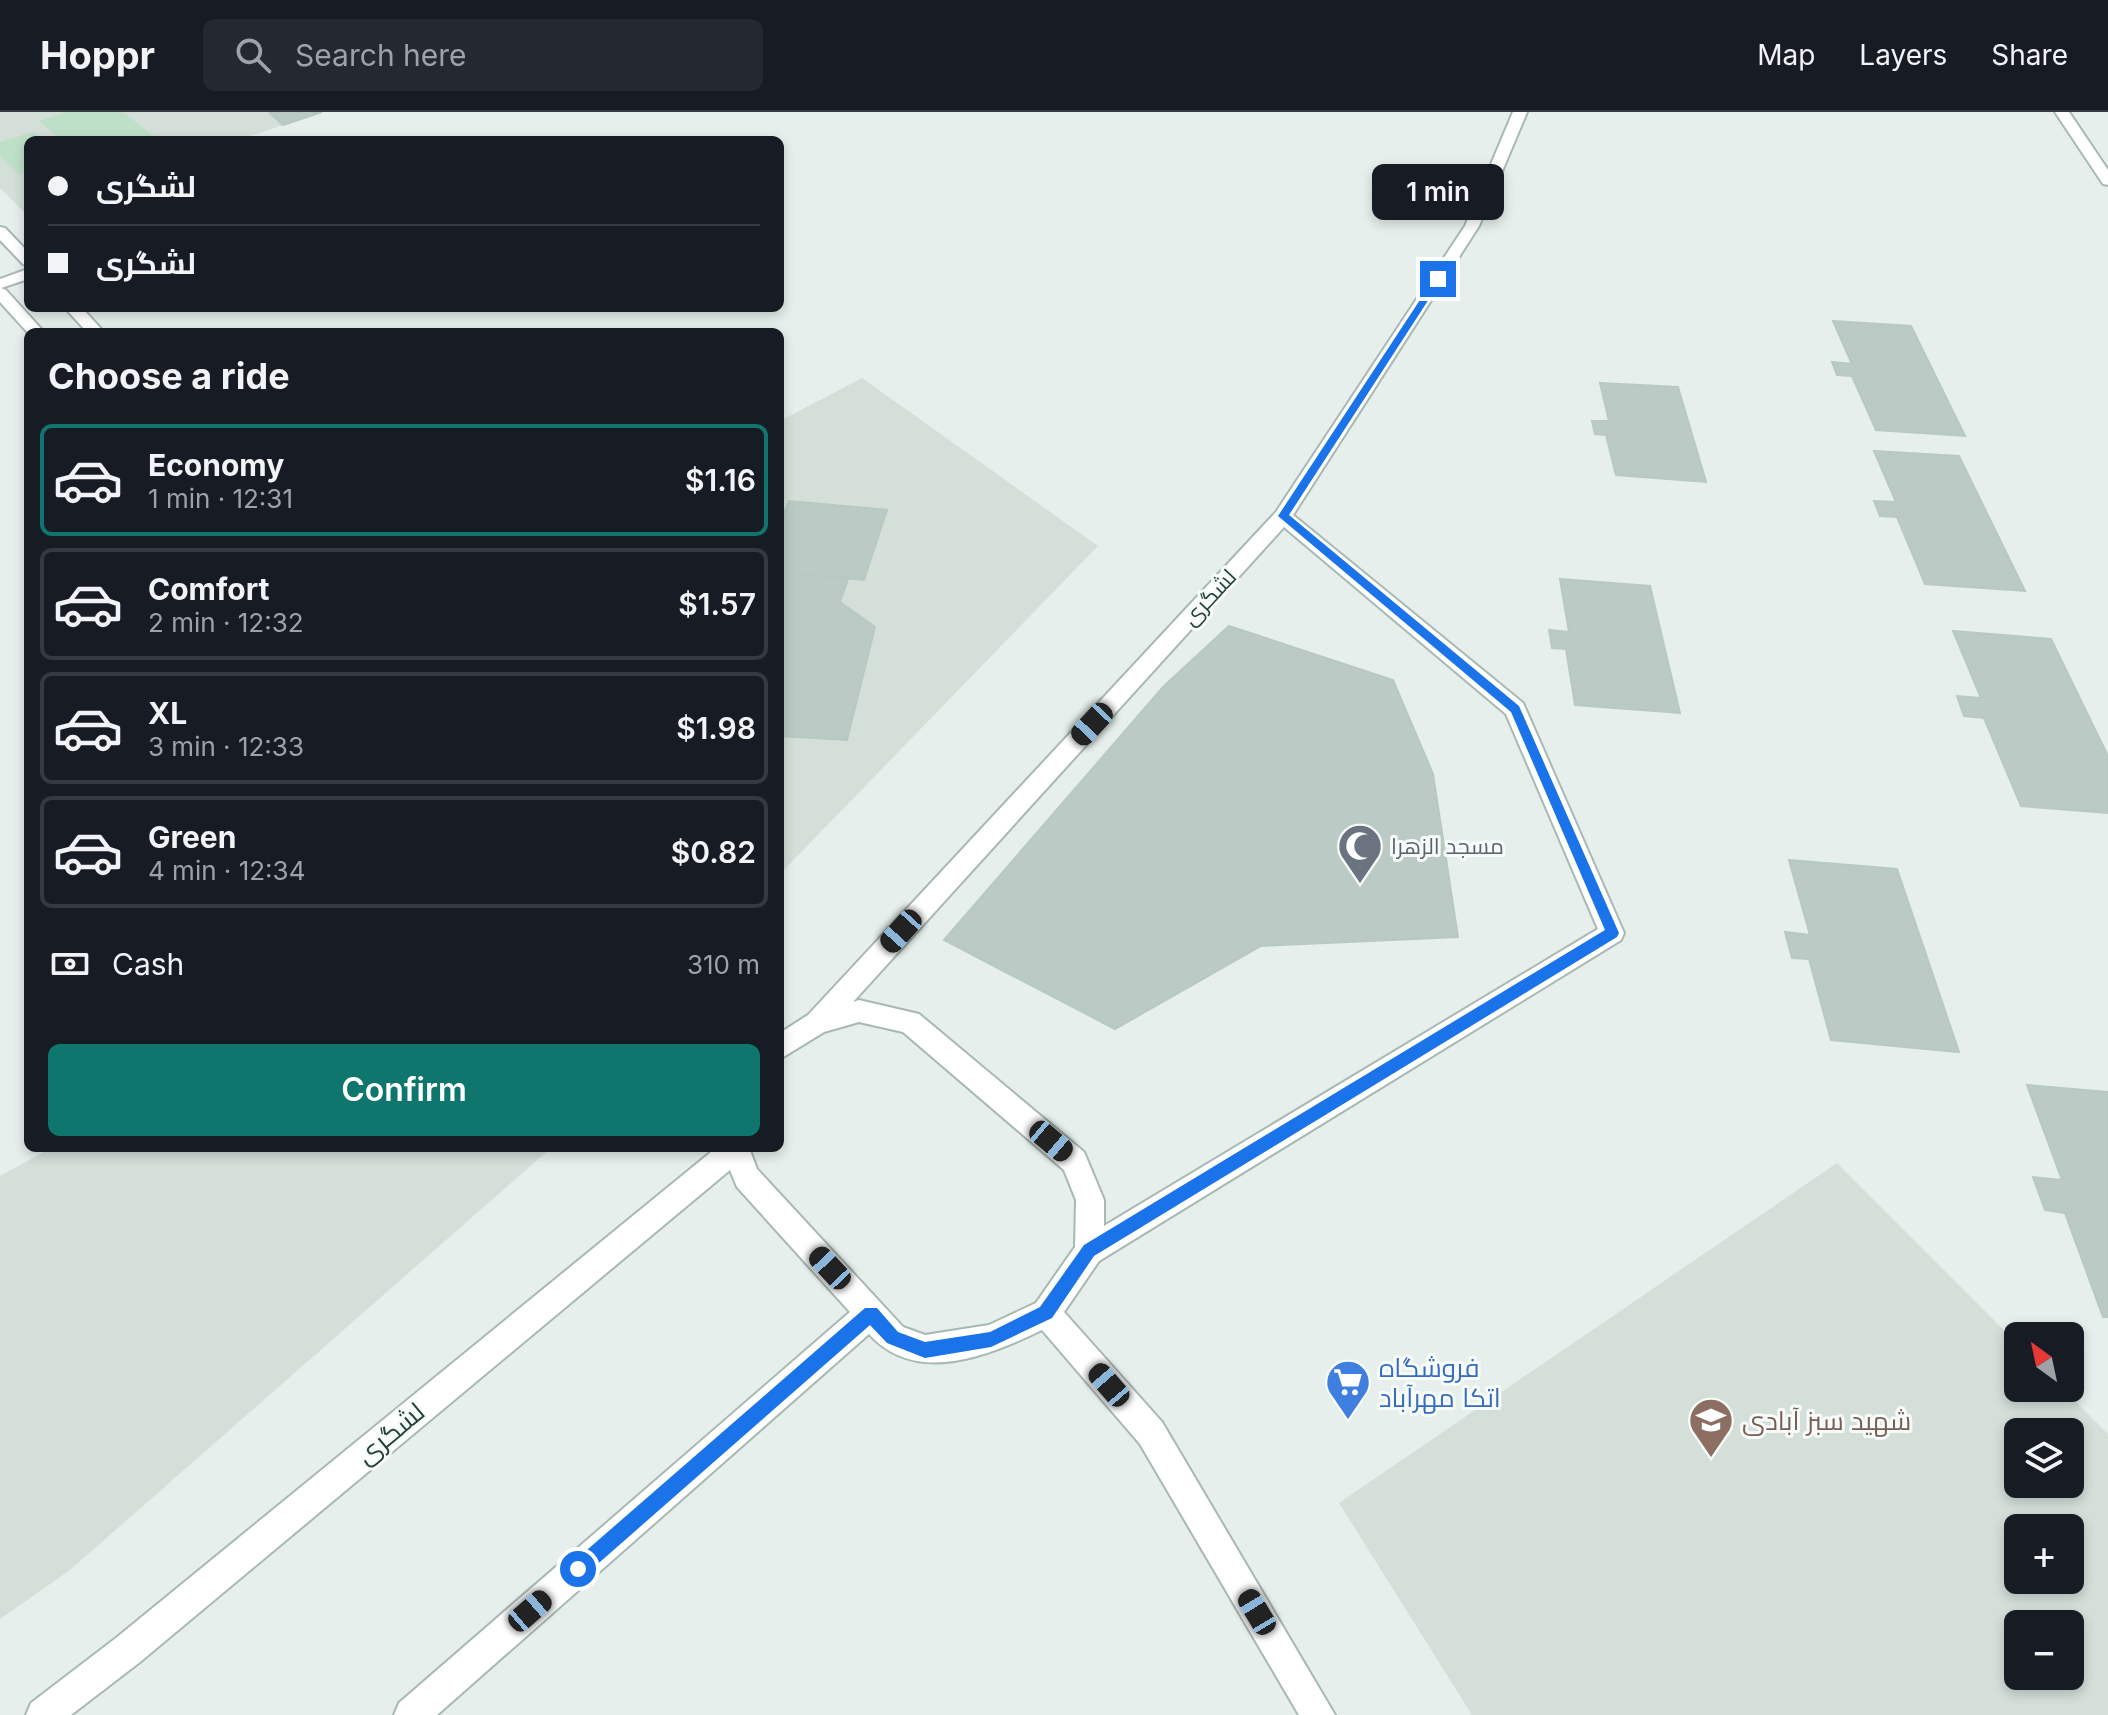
<!DOCTYPE html>
<html lang="en">
<head>
<meta charset="utf-8">
<style>
	:root { --surface:#171b24; --page:#242831; --text:#f1f3f6; --muted:#9ea1a6; --line:#363941; --accent:#0f766e }
	body { margin:0; font-family:Inter,Cairo,sans-serif; background:var(--page); color:var(--text); height:100vh; display:flex; flex-direction:column; font-size:30px; white-space:nowrap }
	* { box-sizing:border-box; margin:0 }
	p { font-size:26px; color:var(--muted) }
	.icon { flex:none; width:44px; height:44px; fill:none; stroke:currentColor; stroke-width:2; stroke-linecap:round; stroke-linejoin:round }
	.map { position:relative; flex:1; overflow:hidden }
	.sheet { position:absolute; left:24px; top:216px; width:760px; height:824px; display:flex; flex-direction:column; background:var(--surface); border-radius:12px; box-shadow:0 4px 12px #0003 }
	.sheet>* { flex:none }
	.guide { position:absolute; left:24px; top:24px; width:760px; height:176px; border-radius:12px; box-shadow:0 4px 12px #0003; display:grid; align-content:center; height:176px; padding:0 24px; background:var(--surface) }
	.needle { width:52px; rotate:327deg }
	.controls { position:absolute; left:2004px; top:1210px; display:grid; gap:16px }
	.controls a { display:grid; place-items:center; width:80px; height:80px; border-radius:12px; background:var(--surface); box-shadow:0 4px 12px #0003; font-size:40px }
	.end { position:absolute; width:36px; height:36px; margin:-18px; border:10px solid #1a73e8; background:#fff; box-shadow:0 0 0 4px #fff }
	.from { border-radius:50% }
	.bubble { position:absolute; height:56px; border-radius:12px; background:var(--surface); box-shadow:0 4px 12px #0003; font-size:26px; font-weight:600; line-height:56px; text-align:center }
	.car { position:absolute; width:24px; height:48px; margin:-24px -12px; border-radius:10px; box-shadow:0 0 6px 2px #0007; background:linear-gradient(#222 24%,#8ab4d8 0 40%,#222 0 76%,#8ab4d8 0 86%,#222 0) }
	.guide b { display:flex; align-items:center; gap:28px; height:76px; font-size:30px }
	.guide b+b { border-top:2px solid var(--line) }
	.guide i { width:20px; height:20px; background:var(--text) }
	ul { padding:0; list-style:none }
	li { display:flex; align-items:center; gap:24px; height:112px; margin:0 16px 12px; padding:0 8px; border:4px solid var(--line); border-radius:12px }
	li div { flex:1 }
	li b { display:block; font-size:30px }
	li em { font-style:normal; font-weight:600 }
	li.current { border-color:var(--accent) }
	li>.icon { width:72px; height:72px; stroke-width:1.5 }
	h2 { padding:0 24px; font-size:36px; line-height:96px }
	.pay { display:flex; align-items:center; gap:20px; height:88px; padding:0 24px; font-size:30px }
	.pay p { margin-inline-start:auto }
	.cta { display:flex; gap:16px; margin-top:auto; padding:16px 24px }
	.cta a { flex:1; height:92px; border-radius:12px; background:var(--accent); color:#fff; font-size:32px; font-weight:600; line-height:92px; text-align:center }
	header { display:flex; align-items:center; gap:48px; box-sizing:border-box; height:112px; padding:0 40px; background:var(--surface); border-bottom:2px solid var(--line) }
	header strong { font-size:38px }
	nav { display:flex; gap:44px; margin-inline-start:auto; font-size:28px }
	.search { width:560px; height:72px; background:var(--page); display:flex; align-items:center; gap:20px; box-sizing:border-box; padding:0 28px; border-radius:12px; color:var(--muted); font-size:30px }
	.map>svg:first-child { display:block }
	.built { fill:#d4dfda; fill-rule:evenodd }
	.green { fill:#bfe0c8 }
	.building { fill:#bbcac4; stroke:#b8c9c2; stroke-width:2 }
	.lines { fill:none; stroke-linecap:round; stroke-linejoin:round }
	.minor-casing { stroke:#a8b8b2; stroke-width:4 }
	.minor { fill:#fff; fill-rule:evenodd }
	.route { fill:#1a73e8 }
	.labels { text-anchor:middle; dominant-baseline:central; stroke-width:6; stroke-linejoin:round; paint-order:stroke }
	.street-label { font-size:22px; fill:#24423a; stroke:#f7fbf9 }
	.worship-label { font-size:22px; fill:#5b616d; stroke:#f7fbf9; text-anchor:start }
	.near-shop-label { font-size:26px; fill:#366cbe; stroke:#f7fbf9; text-anchor:start }
	.near-education-label { font-size:26px; fill:#785e54; stroke:#f7fbf9; text-anchor:start }
	.near-street-label { font-size:26px; fill:#24423a; stroke:#f7fbf9 }
</style>
</head>
<body>
<header>
<strong>Hoppr</strong>
<div class="search"><svg class="icon" aria-label="search" viewBox="0 0 24 24"><circle cx="10" cy="10" r="6"/><path d="M15 15l6 6"/></svg>Search here</div>
<nav><a>Map</a><a>Layers</a><a>Share</a></nav>
</header>
<div class="map">
<svg width="2108" height="1603" viewBox="0 0 2108 1603">
	<rect width="100%" height="100%" fill="#e6efeb"/>
	<g class="built">
		<polygon points="0,0 322,0 238,28 28,28 28,100 25,101 0,76"/>
		<polygon points="862,266 1098,434 780,762 780,309"/>
		<polygon points="51,1036 551,1036 70,1458 0,1507 0,1064"/>
		<path d="M1837,1051L2018,1232V1276H2062L2108,1322V1603H1472L1339,1391ZM2018,1320H2070V1372H2018ZM2018,1416H2070V1468H2018ZM2018,1512H2070V1564H2018Z"/>
	</g>
	<g class="green">
		<polygon points="66,0 123,0 156,26 61,28 39,9"/>
		<polygon points="33,20 42,28 28,28 28,60 19,63 0,44 0,30"/>
	</g>
	<g class="building">
		<polygon points="273,0 322,0 283,13 270,1"/>
		<polygon points="1833,209 1911,214 1965,324 1876,318 1852,264 1837,263 1832,250 1852,252"/>
		<polygon points="1600,271 1678,275 1706,370 1616,363 1606,323 1595,322 1592,309 1609,309"/>
		<polygon points="1874,339 1959,344 2025,479 1925,472 1897,405 1880,404 1874,389 1896,390"/>
		<polygon points="789,389 887,398 864,468 780,460 780,411"/>
		<polygon points="780,460 848,467 840,490 875,515 847,628 780,624"/>
		<polygon points="1560,467 1650,474 1680,601 1575,593 1566,537 1552,536 1549,518 1569,520"/>
		<polygon points="1229,514 1393,568 1433,662 1458,825 1261,834 1115,917 944,828 1163,575"/>
		<polygon points="1953,519 2051,527 2108,644 2108,701 2021,694 1984,606 1964,604 1957,584 1981,586"/>
		<polygon points="1789,748 1897,757 1959,940 1831,928 1809,847 1792,846 1785,820 1810,823"/>
		<polygon points="2027,973 2108,980 2108,1205 2103,1205 2065,1101 2045,1098 2033,1065 2062,1068"/>
	</g>
	<g class="lines">
		<g class="minor-casing">
			<g id="minor">
				<path d="M1513,0H1527L1479,114L1293,403L1523,591L1624,821L1621,828L1099,1149L1064,1200L1162,1310L1335,1603H1299L1140,1332L1042,1218C988,1244 916,1274 869,1222L437,1603H394L399,1591L850,1200L737,1075L730,1058L140,1550L71,1603H26L31,1591L116,1526L716,1036H749L757,1057L903,1215L925,1223L989,1213L1036,1191L1075,1135L1076,1088L1064,1058L903,920L859,910L824,920L780,947V921L808,903L1276,400L1465,114ZM1284,415L1506,602L1598,817L1104,1114V1088L1084,1040L919,902L859,888L853,890Z"/>
				<polygon points="2055,0 2069,0 2108,58 2108,73 2103,72"/>
				<polygon points="0,115 5,116 28,140 28,154 23,152 0,128"/>
				<polygon points="28,157 28,167 1,176 6,178 44,220 28,221 0,190 0,167"/>
				<polygon points="65,196 82,196 104,220 87,220"/>
			</g>
		</g>
		<use href="#minor" class="minor"/>
	</g>
	<polygon class="route" points="1435,165 1442,167 1289,403 1519,594 1619,821 1617,825 1094,1144 1052,1206 991,1235 925,1246 887,1231 870,1213 584,1464 578,1466 572,1464 569,1457 572,1451 865,1196 877,1196 898,1220 925,1230 990,1220 1040,1195 1084,1133 1605,818 1511,600 1278,404"/>
	<defs>
		<g id="mosque-pin" transform="scale(2.3)"><path d="M0 17L-7.5 6A9.5 9.5 0 1 1 7.5 6Z" fill="#6b7280" stroke="#f7fbf9"/><path d="M3.5-4.9A6 6 0 1 0 3.5 4.9A5 5 0 1 1 3.5-4.9Z" fill="#fff"/></g>
		<g id="supermarket-pin" transform="scale(2.3)"><path d="M0 17L-7.5 6A9.5 9.5 0 1 1 7.5 6Z" fill="#3f7fe0" stroke="#f7fbf9"/><path d="M-6-5.5h2.5l.6 2H6L4.5 2H-2.5L-4.4-4H-6ZM-1.5 3.2a1.3 1.3 0 1 0 .1 0ZM3 3.2a1.3 1.3 0 1 0 .1 0Z" fill="#fff"/></g>
		<g id="school-pin" transform="scale(2.3)"><path d="M0 17L-7.5 6A9.5 9.5 0 1 1 7.5 6Z" fill="#8d6e63" stroke="#f7fbf9"/><path d="M0-5L7-2L0 1L-7-2ZM-4 1L0 2.5L4 1V4Q0 6-4 4Z" fill="#fff"/></g>
	</defs>
	<g fill-rule="evenodd">
		<use href="#mosque-pin" x="1360" y="734"/>
		<use href="#supermarket-pin" x="1348" y="1270"/>
		<use href="#school-pin" x="1711" y="1308"/>
	</g>
	<g class="labels">
		<g class="street-label">
			<text transform="translate(1209 485) rotate(-47)">لشگری</text>
		</g>
		<g class="worship-label">
			<text x="1391" y="734">مسجد الزهرا</text>
		</g>
		<g class="near-shop-label">
			<text x="1379" y="1255">فروشگاه<tspan x="1379" dy="30">اتکا مهرآباد</tspan></text>
		</g>
		<g class="near-education-label">
			<text x="1742" y="1308">شهید سبز آبادی</text>
		</g>
		<g class="near-street-label">
			<text transform="translate(390 1321) rotate(-40)">لشگری</text>
		</g>
	</g>
</svg>
<div class="controls">
<a><svg class="needle" viewBox="-14 -14 28 28"><path d="M0-13l5 13h-10z" fill="#e53935"/><path d="M0 13l5-13h-10z" fill="#9ea1a6"/></svg></a>
<a><svg class="icon" aria-label="layers" viewBox="0 0 24 24"><path d="M12 4l9 5-9 5-9-5zM3 14l9 5 9-5"/></svg></a>
<a>+</a>
<a>−</a>
</div>
<i class="end from" style="left:578px;top:1457px"></i>
<i class="end" style="left:1438px;top:167px"></i>
<div class="bubble" style="left:1372px;top:52px;width:132px">1 min</div>
<i class="car" style="left:1092px;top:612px;rotate:223deg"></i>
<i class="car" style="left:901px;top:819px;rotate:222deg"></i>
<i class="car" style="left:1051px;top:1029px;rotate:130deg"></i>
<i class="car" style="left:830px;top:1156px;rotate:317deg"></i>
<i class="car" style="left:1109px;top:1273px;rotate:319deg"></i>
<i class="car" style="left:530px;top:1499px;rotate:49deg"></i>
<i class="car" style="left:1257px;top:1500px;rotate:329deg"></i>
<div class="guide">
<b><i class="from"></i>لشگری</b>
<b><i></i>لشگری</b>
</div>
<section class="sheet">
<h2>Choose a ride</h2>
<ul>
<li class="current"><svg class="icon" aria-label="car" viewBox="0 0 24 24"><path d="M5 17H2v-5l4-1 3-4h7l3 4 3 1v5h-3M9 17h6M6 11h13"/><circle cx="7" cy="17" r="2"/><circle cx="17" cy="17" r="2"/></svg><div><b>Economy</b><p>1 min · 12:31</p></div><em>$1.16</em></li>
<li><svg class="icon" aria-label="car" viewBox="0 0 24 24"><path d="M5 17H2v-5l4-1 3-4h7l3 4 3 1v5h-3M9 17h6M6 11h13"/><circle cx="7" cy="17" r="2"/><circle cx="17" cy="17" r="2"/></svg><div><b>Comfort</b><p>2 min · 12:32</p></div><em>$1.57</em></li>
<li><svg class="icon" aria-label="car" viewBox="0 0 24 24"><path d="M5 17H2v-5l4-1 3-4h7l3 4 3 1v5h-3M9 17h6M6 11h13"/><circle cx="7" cy="17" r="2"/><circle cx="17" cy="17" r="2"/></svg><div><b>XL</b><p>3 min · 12:33</p></div><em>$1.98</em></li>
<li><svg class="icon" aria-label="car" viewBox="0 0 24 24"><path d="M5 17H2v-5l4-1 3-4h7l3 4 3 1v5h-3M9 17h6M6 11h13"/><circle cx="7" cy="17" r="2"/><circle cx="17" cy="17" r="2"/></svg><div><b>Green</b><p>4 min · 12:34</p></div><em>$0.82</em></li>
</ul>
<div class="pay"><svg class="icon" aria-label="cash" viewBox="0 0 24 24"><path d="M3 7h18v10H3z"/><circle cx="12" cy="12" r="2"/></svg>Cash<p>310 m</p></div>
<div class="cta"><a>Confirm</a></div>
</section>
</div>
</body>
</html>
